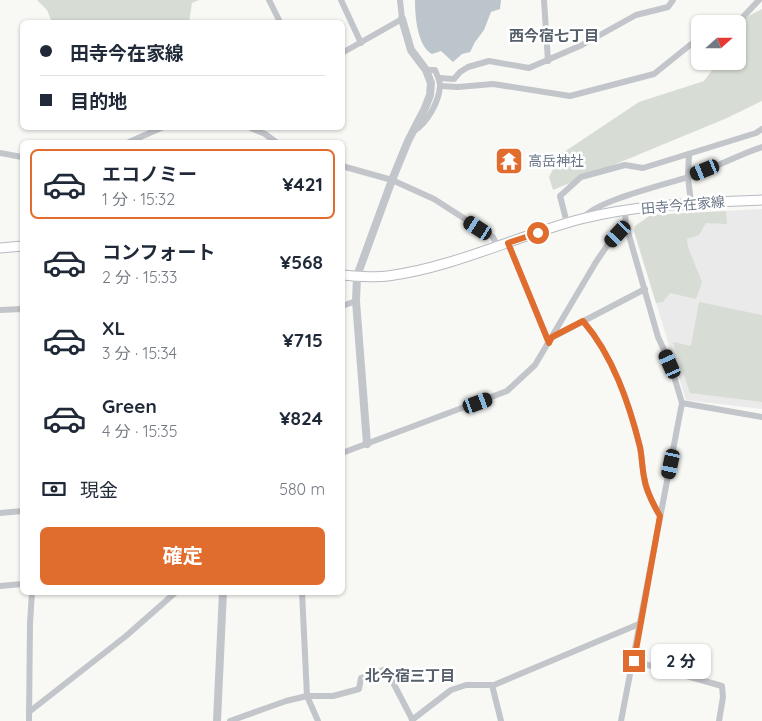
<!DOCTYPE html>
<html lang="ja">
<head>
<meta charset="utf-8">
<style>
	:root { --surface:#fff; --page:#f6f6f7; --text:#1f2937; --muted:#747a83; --line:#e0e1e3; --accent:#e06d2e }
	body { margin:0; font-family:Quicksand,"Noto Sans JP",sans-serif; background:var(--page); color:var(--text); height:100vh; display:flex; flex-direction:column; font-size:19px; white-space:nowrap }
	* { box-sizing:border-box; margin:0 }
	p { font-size:16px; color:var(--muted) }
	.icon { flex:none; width:28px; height:28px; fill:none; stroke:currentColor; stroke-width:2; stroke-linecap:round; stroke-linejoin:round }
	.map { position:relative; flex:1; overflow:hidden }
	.sheet { position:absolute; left:20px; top:140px; width:325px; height:455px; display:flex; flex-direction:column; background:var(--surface); border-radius:8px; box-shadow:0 1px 4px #0004 }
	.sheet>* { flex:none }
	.guide { position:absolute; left:20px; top:20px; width:325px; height:110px; border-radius:8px; box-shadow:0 1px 4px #0004; display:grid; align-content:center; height:110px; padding:0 20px; background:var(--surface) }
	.needle { width:32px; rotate:69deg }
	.buttons { position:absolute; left:691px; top:15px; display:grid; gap:10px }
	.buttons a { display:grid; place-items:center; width:55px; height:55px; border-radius:8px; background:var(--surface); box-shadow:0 1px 4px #0004; font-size:25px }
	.end { position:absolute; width:22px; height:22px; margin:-11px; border:6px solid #e06d2e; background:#fff; box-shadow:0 0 0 2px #fff }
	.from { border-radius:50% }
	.bubble { position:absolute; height:35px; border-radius:8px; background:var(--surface); box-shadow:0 1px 4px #0004; font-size:16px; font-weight:700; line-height:35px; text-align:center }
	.car { position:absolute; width:15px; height:30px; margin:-15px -8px; border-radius:6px; box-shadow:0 0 4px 1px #0007; background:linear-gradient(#222 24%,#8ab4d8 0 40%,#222 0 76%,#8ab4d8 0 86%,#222 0) }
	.guide b { display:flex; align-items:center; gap:18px; height:48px; font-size:19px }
	.guide b+b { border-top:1px solid var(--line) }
	.guide i { width:12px; height:12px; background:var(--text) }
	ul { padding:9px 0 0; list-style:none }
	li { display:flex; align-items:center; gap:15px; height:70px; margin:0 10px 8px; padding:0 10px; border:2px solid transparent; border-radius:8px }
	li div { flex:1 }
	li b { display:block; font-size:19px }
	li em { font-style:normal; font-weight:700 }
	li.on { border-color:var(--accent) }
	li>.icon { width:45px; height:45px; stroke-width:1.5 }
	.pay { display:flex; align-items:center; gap:12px; height:55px; padding:0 20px; font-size:19px }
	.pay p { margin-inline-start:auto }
	.primary-button { display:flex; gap:10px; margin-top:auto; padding:10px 20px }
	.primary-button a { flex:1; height:58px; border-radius:8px; background:var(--accent); color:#fff; font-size:20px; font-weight:700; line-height:58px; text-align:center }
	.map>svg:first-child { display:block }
	.built { fill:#e9eae9 }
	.green { fill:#d7ddd5 }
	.water { fill:#bcc5cb }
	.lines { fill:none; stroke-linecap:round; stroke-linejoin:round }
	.secondary-casing { stroke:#b6bac0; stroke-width:11 }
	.minor { stroke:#c2c5c9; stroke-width:6 }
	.tertiary { stroke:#c2c5c9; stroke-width:8 }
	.secondary { stroke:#fff; stroke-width:9 }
	.route { stroke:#e06d2e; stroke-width:6 }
	.labels { text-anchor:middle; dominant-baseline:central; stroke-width:5; stroke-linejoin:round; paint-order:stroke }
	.poi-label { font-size:14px; fill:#687586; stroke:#fff; text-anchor:start }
	.street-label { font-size:14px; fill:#687586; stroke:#fff }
	.neighbourhood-label { font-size:15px; font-weight:bold; fill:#555f6b; stroke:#fff }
</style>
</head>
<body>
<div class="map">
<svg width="762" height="721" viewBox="0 0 762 721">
	<rect width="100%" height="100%" fill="#f8f8f5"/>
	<polygon class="built" points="762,209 762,409 686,400 634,231 635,226 651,215"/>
	<g class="green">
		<polygon points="37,0 199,0 192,3 189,22 52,22 47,10"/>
		<polygon points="762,9 762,101 727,118 553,190 549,177 561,154 639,102 704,81 719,61 738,61 738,24 735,23"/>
		<polygon points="726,211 727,224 706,223 699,235 687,239 688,247 702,282 696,299 670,293 663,302 656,303 634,231 635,226 651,215"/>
		<polygon points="699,302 762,315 762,402 690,393 673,342 691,346"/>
	</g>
	<path class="water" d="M415,0H501L500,9L491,12L484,30L475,42L470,52L462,54L453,62L441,51L432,54C417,46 415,15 415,0Z"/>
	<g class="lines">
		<g class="secondary-casing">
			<g id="secondary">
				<polyline points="0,248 22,246"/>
				<path d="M342,275C357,276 373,278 388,276C455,267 516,236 581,219C640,204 702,203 762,200"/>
			</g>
		</g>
		<g class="minor">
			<polyline points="269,0 280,22"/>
			<polyline points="341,0 361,43"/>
			<polyline points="544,0 548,61"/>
			<polyline points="732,24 743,17 759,0"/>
			<polyline points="342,53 402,19 400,0"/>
			<polyline points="439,78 454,79 460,72 468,67 489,61 529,68 582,45 636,15 668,7 673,0"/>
			<polyline points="440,86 458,87 493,84 570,96 654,74 690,45 700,40"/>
			<polyline points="251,128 265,134 276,142"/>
			<path d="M414,131C427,123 439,102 440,86C440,80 437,75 435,70H426"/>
			<polyline points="129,142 161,128"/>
			<polyline points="0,153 22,157"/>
			<polyline points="689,154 688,177 691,203"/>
			<polyline points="342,166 392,180 434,199 493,237 497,246"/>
			<path d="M583,219C591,202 667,184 688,177C713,169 737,155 762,147"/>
			<polyline points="567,223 560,196 581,177 625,165 643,168 756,133 762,129"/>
			<polyline points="508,243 549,343"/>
			<polyline points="342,306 356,301"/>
			<polyline points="0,310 22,309"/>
			<path d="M583,321C613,356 629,403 640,447C642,457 642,467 644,477C646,492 653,504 660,516"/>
			<polyline points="553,337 645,289"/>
			<polyline points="682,403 762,417"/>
			<polyline points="342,453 507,391 535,365 596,262 609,243 626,225"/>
			<polyline points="0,513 22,511"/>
			<polyline points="0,586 22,584"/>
			<polyline points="302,592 307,696 318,721"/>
			<polyline points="634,661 722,686 723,697 719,721"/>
			<polyline points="492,685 501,721"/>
			<polyline points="29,712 126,636 176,592"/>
			<polyline points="412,720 451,690 466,685 494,685 639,624"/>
			<polyline points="29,721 30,623 32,592"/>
			<polyline points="230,721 286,701 307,696 333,696 359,689 361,678 386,669 413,721"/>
			<polyline points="621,721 682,403 670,363 658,337 626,225 625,211"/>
		</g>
		<g class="tertiary">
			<polyline points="367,444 356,301 357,276 392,180 408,141 425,108 430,95 431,83 426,70 411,50 402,19"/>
			<polyline points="217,721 223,592"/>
		</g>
		<use href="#secondary" class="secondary"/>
	</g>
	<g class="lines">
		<path class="route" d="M538,233L508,243L549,343L552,337L583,321C613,356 629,403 640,447C642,457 642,467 644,477C646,491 653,504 660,516L634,661"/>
	</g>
	<defs>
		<g id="temple-square" transform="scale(1.4375)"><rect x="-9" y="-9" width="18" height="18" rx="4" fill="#e06d2e" stroke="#fff"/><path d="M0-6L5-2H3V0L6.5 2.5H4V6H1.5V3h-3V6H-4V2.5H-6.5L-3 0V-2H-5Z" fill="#fff"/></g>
	</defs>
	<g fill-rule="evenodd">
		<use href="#temple-square" x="509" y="161"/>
	</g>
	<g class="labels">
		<g class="poi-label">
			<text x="528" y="161">高岳神社</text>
		</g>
		<g class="street-label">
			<text transform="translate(683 205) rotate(-5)">田寺今在家線</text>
		</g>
		<g class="neighbourhood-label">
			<text x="554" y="35">西今宿七丁目</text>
			<text x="410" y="675">北今宿三丁目</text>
		</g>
	</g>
</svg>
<div class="buttons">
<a><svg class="needle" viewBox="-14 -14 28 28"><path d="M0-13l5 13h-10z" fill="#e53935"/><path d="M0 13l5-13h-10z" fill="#747a83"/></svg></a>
</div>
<i class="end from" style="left:538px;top:233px"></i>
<i class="end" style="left:634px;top:661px"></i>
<div class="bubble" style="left:651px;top:644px;width:60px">2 分</div>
<i class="car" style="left:705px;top:170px;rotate:248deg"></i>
<i class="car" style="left:478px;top:228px;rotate:303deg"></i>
<i class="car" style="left:618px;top:234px;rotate:223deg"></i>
<i class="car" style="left:670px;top:364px;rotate:336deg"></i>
<i class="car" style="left:478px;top:403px;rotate:70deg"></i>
<i class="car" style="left:671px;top:464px;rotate:192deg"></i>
<div class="guide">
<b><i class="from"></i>田寺今在家線</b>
<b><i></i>目的地</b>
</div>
<section class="sheet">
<ul>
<li class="on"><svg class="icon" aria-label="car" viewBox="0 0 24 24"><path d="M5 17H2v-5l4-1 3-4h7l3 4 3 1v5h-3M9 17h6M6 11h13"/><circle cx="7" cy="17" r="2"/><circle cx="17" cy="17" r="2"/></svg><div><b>エコノミー</b><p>1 分 · 15:32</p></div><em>¥421</em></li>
<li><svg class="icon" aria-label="car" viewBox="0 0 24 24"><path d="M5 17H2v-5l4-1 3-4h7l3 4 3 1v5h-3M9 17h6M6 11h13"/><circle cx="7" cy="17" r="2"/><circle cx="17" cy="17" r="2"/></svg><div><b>コンフォート</b><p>2 分 · 15:33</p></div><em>¥568</em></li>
<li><svg class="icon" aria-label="car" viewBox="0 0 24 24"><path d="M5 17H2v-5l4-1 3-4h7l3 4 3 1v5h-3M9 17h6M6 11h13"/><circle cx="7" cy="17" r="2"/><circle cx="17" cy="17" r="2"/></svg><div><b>XL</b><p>3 分 · 15:34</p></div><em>¥715</em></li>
<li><svg class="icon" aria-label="car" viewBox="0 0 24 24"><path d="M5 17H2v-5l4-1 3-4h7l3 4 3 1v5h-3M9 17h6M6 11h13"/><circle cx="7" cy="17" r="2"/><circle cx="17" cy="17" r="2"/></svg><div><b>Green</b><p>4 分 · 15:35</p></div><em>¥824</em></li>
</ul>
<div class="pay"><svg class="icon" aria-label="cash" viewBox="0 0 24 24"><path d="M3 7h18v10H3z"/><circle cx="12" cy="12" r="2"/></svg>現金<p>580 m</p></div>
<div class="primary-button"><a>確定</a></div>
</section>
</div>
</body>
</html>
